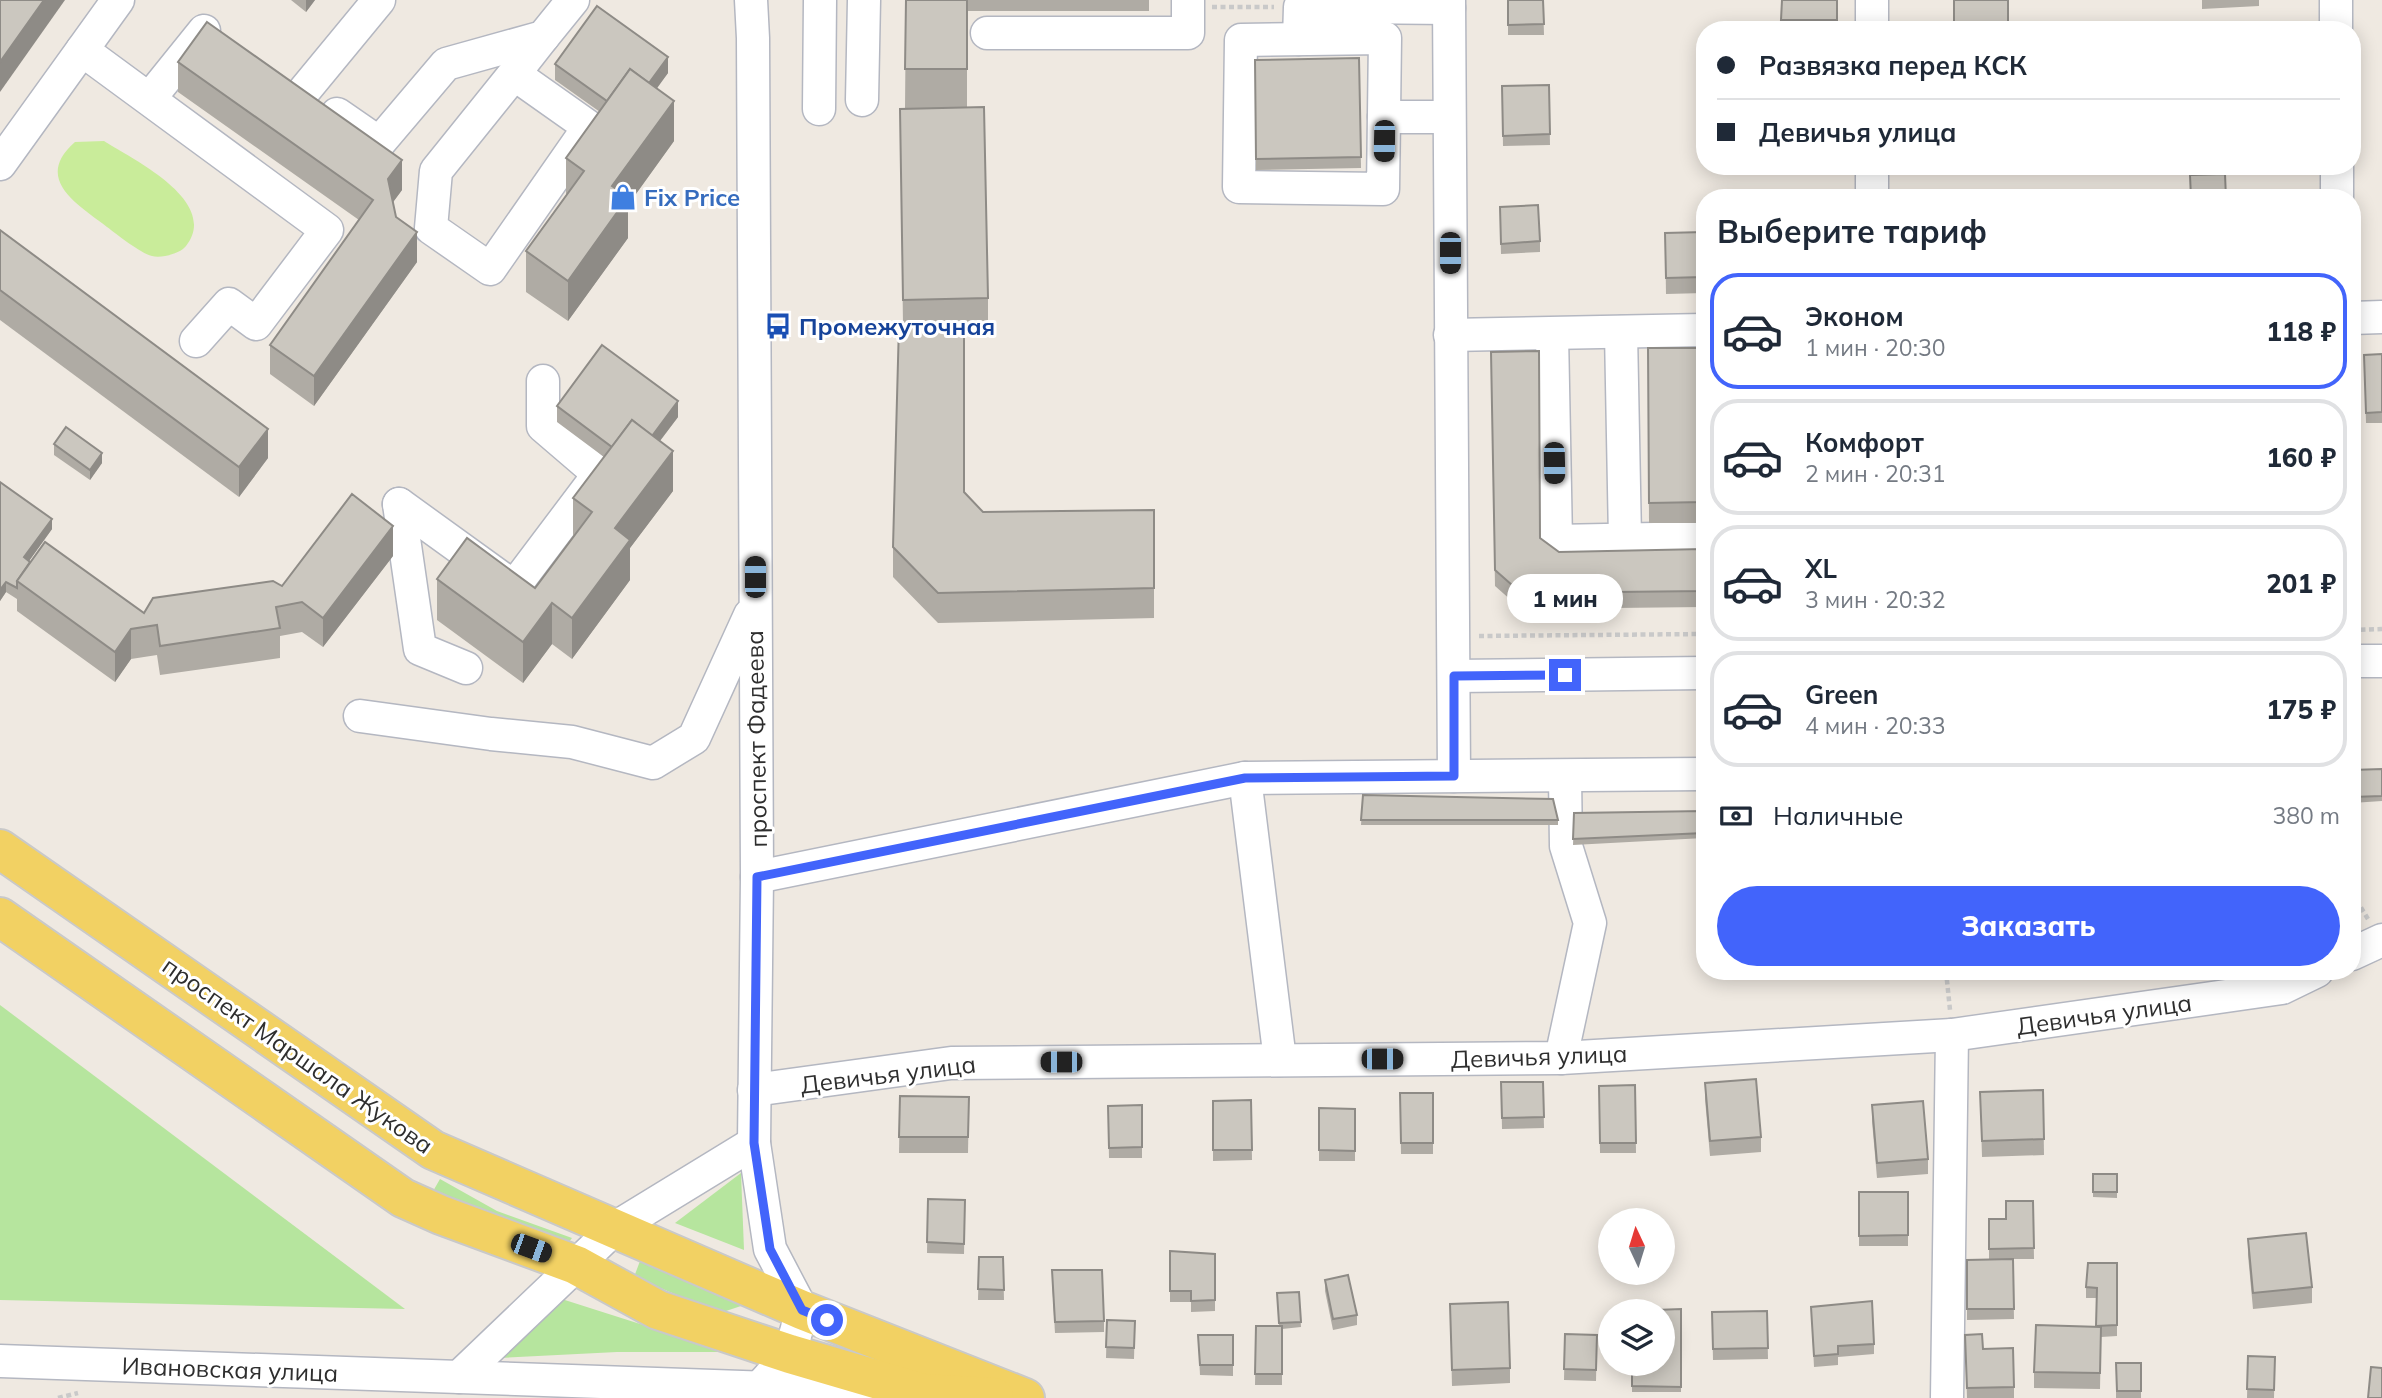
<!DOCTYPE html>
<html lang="ru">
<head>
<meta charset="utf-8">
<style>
	:root { --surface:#fff; --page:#f6f6f7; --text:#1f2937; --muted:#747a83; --line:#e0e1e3; --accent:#4264fb }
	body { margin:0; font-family:Mulish,sans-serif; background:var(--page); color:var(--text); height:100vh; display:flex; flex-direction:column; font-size:26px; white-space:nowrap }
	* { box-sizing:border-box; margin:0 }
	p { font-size:23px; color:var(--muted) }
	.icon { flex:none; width:38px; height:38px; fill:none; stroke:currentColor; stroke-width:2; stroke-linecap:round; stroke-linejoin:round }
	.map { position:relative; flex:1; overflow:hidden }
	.drawer { position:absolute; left:1696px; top:189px; width:665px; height:791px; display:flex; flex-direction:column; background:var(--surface); border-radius:28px; box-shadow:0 4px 18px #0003 }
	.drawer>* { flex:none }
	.top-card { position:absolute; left:1696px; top:21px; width:665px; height:154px; border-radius:28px; box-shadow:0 4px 18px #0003; display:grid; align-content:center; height:154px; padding:0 21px; background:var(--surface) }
	.needle { width:46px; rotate:356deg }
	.buttons { position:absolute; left:1598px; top:1208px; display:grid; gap:14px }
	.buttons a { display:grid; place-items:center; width:77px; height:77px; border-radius:50%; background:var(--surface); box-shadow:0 4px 18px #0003; font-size:35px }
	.end { position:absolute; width:32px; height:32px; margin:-16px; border:9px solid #4264fb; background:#fff; box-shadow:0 0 0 4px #fff }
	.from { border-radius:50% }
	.bubble { position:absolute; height:49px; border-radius:24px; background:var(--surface); box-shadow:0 4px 18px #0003; font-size:23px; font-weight:800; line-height:49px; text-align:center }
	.car { position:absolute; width:21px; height:42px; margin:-21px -10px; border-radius:9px; box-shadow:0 0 5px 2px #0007; background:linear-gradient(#222 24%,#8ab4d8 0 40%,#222 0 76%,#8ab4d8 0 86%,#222 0) }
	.top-card b { display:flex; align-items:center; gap:24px; height:66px; font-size:26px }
	.top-card b+b { border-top:2px solid var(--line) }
	.top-card i { width:18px; height:18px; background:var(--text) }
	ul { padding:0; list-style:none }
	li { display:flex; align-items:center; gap:21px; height:116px; margin:0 14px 10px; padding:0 7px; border:4px solid var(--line); border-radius:28px }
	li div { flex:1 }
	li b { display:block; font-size:26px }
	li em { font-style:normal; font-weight:800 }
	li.current { border-color:var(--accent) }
	li>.icon { width:63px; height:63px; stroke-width:1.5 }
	h2 { padding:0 21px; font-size:32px; line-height:84px }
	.pay { display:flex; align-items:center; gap:18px; height:77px; padding:0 21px; font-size:26px }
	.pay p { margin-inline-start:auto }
	.button { display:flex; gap:14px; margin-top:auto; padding:14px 21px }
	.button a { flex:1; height:80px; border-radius:42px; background:var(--accent); color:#fff; font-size:28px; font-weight:800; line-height:80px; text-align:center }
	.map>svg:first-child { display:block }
	.green { fill:#b6e59e }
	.pitch { fill:#c9ec9a }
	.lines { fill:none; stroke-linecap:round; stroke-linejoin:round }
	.minor-casing { stroke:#b4b7c1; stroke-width:35 }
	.major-casing { stroke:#c9c9c9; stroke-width:42 }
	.path { stroke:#c9c9c9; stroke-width:4.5; stroke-dasharray:5 3.5; stroke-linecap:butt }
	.minor { stroke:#fff; stroke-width:32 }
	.major { stroke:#f2d163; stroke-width:38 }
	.wall { fill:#afaba4 }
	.shaded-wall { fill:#8e8b86 }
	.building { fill:#cbc7bf; stroke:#8e8b86; stroke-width:2 }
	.route { stroke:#4264fb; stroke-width:9 }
	.labels { text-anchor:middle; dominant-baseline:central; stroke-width:6; stroke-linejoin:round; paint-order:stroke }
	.shop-label { font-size:24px; font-weight:bold; fill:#366cbe; stroke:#fff; text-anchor:start }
	.transit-label { font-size:24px; font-weight:bold; fill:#164399; stroke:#fff; text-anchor:start }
	.street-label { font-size:24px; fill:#2e2e2e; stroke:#fff }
</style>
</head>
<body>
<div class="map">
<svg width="2382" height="1398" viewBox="0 0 2382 1398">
	<rect width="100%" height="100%" fill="#efe9e1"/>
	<g class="green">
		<polygon points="0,1005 405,1309 0,1300"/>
		<polygon points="741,1173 744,1250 675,1223"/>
		<polygon points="440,1179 497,1211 572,1238 562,1251 432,1193"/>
		<polygon points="640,1261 732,1295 741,1306 720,1313 634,1277"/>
		<polygon points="546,1294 728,1352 617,1352 500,1358"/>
	</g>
	<path class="pitch" d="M104,141C132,159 221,201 186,246C181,253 161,259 152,256C140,253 118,235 107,227C77,204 33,179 75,142Z"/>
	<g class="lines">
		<g class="minor-casing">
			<g id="minor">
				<polyline points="751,0 753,38 757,877 754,1143 770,1249 802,1310 790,1354 760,1387"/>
				<polyline points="1348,0 1348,7 1449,8"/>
				<polyline points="1449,0 1454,776"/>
				<polyline points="1872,0 1872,30"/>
				<polyline points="2336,0 2336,30"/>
				<polyline points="987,33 1188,33 1188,0"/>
				<polygon points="1385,38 1383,189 1239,187 1241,40"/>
				<polyline points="1299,39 1300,7 1348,7"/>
				<polyline points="82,50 327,230 256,324 229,304 196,341"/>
				<polyline points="514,74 436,171 431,228 490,269 589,127 514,74 543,37"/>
				<polyline points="304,91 379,0"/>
				<polyline points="150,98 204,31"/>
				<polyline points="862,100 864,0"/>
				<polyline points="819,109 820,0"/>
				<polyline points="337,114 379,143 446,64 543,37 573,0"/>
				<polyline points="1384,117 1449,117"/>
				<polyline points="0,164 118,0"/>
				<polyline points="1872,166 1872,198"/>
				<polyline points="2337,166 2337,198"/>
				<polyline points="2352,318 2382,317"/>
				<polyline points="1621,332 1625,539"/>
				<polyline points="1552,334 1556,541 1704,538"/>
				<polyline points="1450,335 1704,330"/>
				<polyline points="399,504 514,587 599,474 543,426 543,381"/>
				<polyline points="399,504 420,649 466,668"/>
				<polyline points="2352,661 2382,661"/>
				<polyline points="1454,676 1704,673"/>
				<polyline points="360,716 491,734 572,742 653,763 694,738 750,615"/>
				<polyline points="1245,778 1280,1060"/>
				<polyline points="757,877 1245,778 1704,774"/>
				<polyline points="2352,954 2382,940"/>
				<polyline points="1561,1058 1590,923 1566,846 1565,777"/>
				<polyline points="754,1090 951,1063 1561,1058 1952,1035 2282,988 2317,971"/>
				<polyline points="0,1361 887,1392"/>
				<polyline points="459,1377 615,1228 754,1143"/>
				<polyline points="1947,1398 1952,1035"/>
			</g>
		</g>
		<g class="major-casing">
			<g id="major">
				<polyline points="0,849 433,1150 802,1310 1025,1398"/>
				<polyline points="0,917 403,1198 441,1215 576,1265 658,1310 790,1354 923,1393 994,1397"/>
			</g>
		</g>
		<g class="path">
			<polyline points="1212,7 1274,7"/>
			<polyline points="2352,630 2382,629"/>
			<polyline points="1479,636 1704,634"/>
			<polyline points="2352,893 2368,919"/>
			<polyline points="1946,971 1950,1010"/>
			<polyline points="58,1398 78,1393"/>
		</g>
		<use href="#minor" class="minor"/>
		<use href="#major" class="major"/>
	</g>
	<g class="wall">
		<polygon points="291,0 315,0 306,12"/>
		<polygon points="906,0 1149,0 1149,11 967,11 967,107 988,298 988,328 964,328 964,492 983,512 1154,510 1154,618 938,623 893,577 893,547 903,324 900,109 905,108"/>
		<polygon points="1508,0 1543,0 1544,35 1508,35"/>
		<polygon points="1782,0 1837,0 1837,30 1781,30"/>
		<polygon points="2202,0 2259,0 2259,6 2202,9"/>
		<polygon points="1359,58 1361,168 1256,170 1255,60"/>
		<polygon points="178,62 402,190 393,202 396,217 417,262 314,406 270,374 270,345 359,220 178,92"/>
		<polygon points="555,64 668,73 656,88 674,141 628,205 628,238 568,321 526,292 526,251 566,195 566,158 600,112 555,80"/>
		<polygon points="1549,85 1550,145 1503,146 1502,86"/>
		<polygon points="1500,218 1540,241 1540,252 1501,254"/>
		<polygon points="0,230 268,458 239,497 0,320"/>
		<polygon points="1704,232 1704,293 1666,294 1665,233"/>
		<polygon points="1648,348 1704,348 1704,523 1649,523"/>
		<polygon points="1491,352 1540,538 1559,552 1704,549 1704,607 1521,609 1495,586"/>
		<polygon points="2382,354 2382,423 2366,423 2364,355"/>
		<polygon points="557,406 678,417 660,441 673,491 630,548 630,580 572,659 552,644 523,683 437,620 437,579 535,588 573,536 573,498 604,457 557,422"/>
		<polygon points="54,444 102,463 90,480 54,455"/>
		<polygon points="0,482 52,529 29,561 144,613 282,586 393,556 323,647 302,632 280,636 280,658 160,675 157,655 131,659 115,682 17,611 17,599 6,592 0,601"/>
		<polygon points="2382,769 2382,801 2352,803 2352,770"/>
		<polygon points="1363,795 1558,820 1558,825 1361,825"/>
		<polygon points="1704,811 1704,838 1573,845 1574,813"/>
		<polygon points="1501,1082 1543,1082 1544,1128 1502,1129"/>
		<polygon points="1705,1083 1761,1137 1761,1152 1710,1156 1705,1099"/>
		<polygon points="1635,1085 1636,1153 1600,1153 1599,1086"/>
		<polygon points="2043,1090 2044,1155 1982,1157 1980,1092"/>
		<polygon points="1400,1093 1433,1093 1433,1154 1401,1154"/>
		<polygon points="900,1096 969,1097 968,1153 899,1153"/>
		<polygon points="1251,1100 1252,1160 1213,1161 1213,1101"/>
		<polygon points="1142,1105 1142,1158 1109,1158 1108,1106"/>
		<polygon points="1872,1105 1928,1159 1928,1174 1877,1178 1872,1121"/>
		<polygon points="1319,1108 1355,1109 1355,1161 1319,1161"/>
		<polygon points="2093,1174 2117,1174 2117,1198 2093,1197"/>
		<rect x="1859" y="1192" width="49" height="54"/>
		<polygon points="928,1199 965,1200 964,1254 927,1253"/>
		<polygon points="2033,1201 2034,1259 2013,1259 2014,1319 1967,1320 1967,1260 1989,1259 1989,1219 2006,1219"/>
		<polygon points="2248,1239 2312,1287 2312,1303 2253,1309 2248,1255"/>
		<polygon points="1170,1251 1215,1254 1215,1311 1191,1312 1191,1302 1170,1302"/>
		<polygon points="979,1257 1003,1257 1004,1300 978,1300"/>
		<polygon points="2117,1263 2117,1336 2101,1337 2100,1389 2034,1388 2034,1372 2096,1327 2097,1298 2086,1298 2086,1287"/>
		<polygon points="1325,1280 1357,1315 1357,1325 1333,1330 1325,1291"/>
		<polygon points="1052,1281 1104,1321 1104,1332 1055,1333"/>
		<polygon points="1299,1292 1301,1327 1282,1329 1282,1385 1255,1385 1256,1326 1279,1326 1277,1293"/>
		<polygon points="1450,1304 1510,1368 1510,1383 1452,1386"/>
		<polygon points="1811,1307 1874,1344 1874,1354 1838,1357 1838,1365 1814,1367"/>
		<polygon points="1681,1309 1681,1392 1632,1392 1632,1363"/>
		<polygon points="1767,1311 1768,1359 1713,1360 1712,1312"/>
		<polygon points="1107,1320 1135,1321 1134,1359 1106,1358"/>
		<polygon points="1565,1334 1597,1335 1596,1381 1564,1380"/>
		<polygon points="1198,1335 1233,1335 1233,1376 1200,1375"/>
		<polygon points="1965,1335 1983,1349 2014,1387 2014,1398 1967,1398"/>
		<polygon points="2248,1356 2275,1357 2274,1398 2247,1398"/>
		<rect x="2116" y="1363" width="25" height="35"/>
	</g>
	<g class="shaded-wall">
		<polygon points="44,0 65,0 0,92 0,62"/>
		<polygon points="306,0 315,0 306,12"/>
		<polygon points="668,57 668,73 637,116 637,100"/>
		<polygon points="674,101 674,141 628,205 628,238 568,321 568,281 612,186"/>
		<polygon points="402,160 402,190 388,209 388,179"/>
		<polygon points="417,232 417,262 314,406 314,376"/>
		<polygon points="678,401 678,417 640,467 640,452"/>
		<polygon points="268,429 268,458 239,497 239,467"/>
		<polygon points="673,451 673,491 630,548 630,580 572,659 572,618 615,528"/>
		<polygon points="102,453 102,463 90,480 90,470"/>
		<polygon points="52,519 52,529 24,568 24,557"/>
		<polygon points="393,526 393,556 323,647 323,618"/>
		<polygon points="6,582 6,592 0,601 0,590"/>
		<polygon points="552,603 552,644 523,683 523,642"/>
		<polygon points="131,629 131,659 115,682 115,652"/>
	</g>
	<g class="building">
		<polygon points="0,0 44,0 0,62"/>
		<polygon points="906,0 967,0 967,69 905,69"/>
		<polygon points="1508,0 1543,0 1544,24 1508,25"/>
		<polygon points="1782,0 1837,0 1837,20 1781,20"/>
		<rect x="1954" y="0" width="54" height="30"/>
		<polygon points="597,6 668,57 649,83 630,69 607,101 555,64"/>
		<polygon points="207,22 402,160 388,179 396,217 417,232 314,376 270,345 373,200 178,62"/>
		<polygon points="1359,58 1361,157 1256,159 1255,60"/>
		<polygon points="630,69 674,101 612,186 628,197 568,281 526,251 584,171 566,158"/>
		<polygon points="1549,85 1550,134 1503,136 1502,86"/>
		<polygon points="984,107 988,298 903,300 900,109"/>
		<polygon points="2225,174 2226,198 2191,198 2190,175"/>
		<polygon points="1835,197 1836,198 1803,198"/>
		<polygon points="1538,205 1540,241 1501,244 1500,207"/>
		<polygon points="0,230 268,429 239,467 0,290"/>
		<polygon points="1704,232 1704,277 1666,278 1665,233"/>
		<polygon points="899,324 964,326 964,492 983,512 1154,510 1154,588 938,593 893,547"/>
		<polygon points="602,345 678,401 652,436 632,420 612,447 557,406"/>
		<polygon points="1648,348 1704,348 1704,502 1649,503"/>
		<polygon points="1539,351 1540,538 1559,552 1704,549 1704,591 1521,593 1495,570 1491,352"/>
		<polygon points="2382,354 2382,412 2366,413 2364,355"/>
		<polygon points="632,420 673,451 615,528 630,540 572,618 552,603 523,642 437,579 467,538 535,588 592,512 573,498"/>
		<polygon points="66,427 102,453 90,470 54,444"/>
		<polygon points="0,482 52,519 24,557 30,562 17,581 17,588 6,582 0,590"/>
		<polygon points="352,494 393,526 323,618 302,602 276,607 280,628 160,646 157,625 131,629 115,652 17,581 45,542 144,613 153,598 273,581 282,586"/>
		<polygon points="2382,769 2382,796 2352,797 2352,770"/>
		<polygon points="1363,795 1553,799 1558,820 1361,820"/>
		<polygon points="1704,811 1704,833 1573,839 1574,813"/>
		<polygon points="1756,1079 1761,1137 1710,1141 1705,1083"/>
		<polygon points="1501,1082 1543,1082 1544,1117 1502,1118"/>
		<polygon points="1635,1085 1636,1143 1600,1143 1599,1086"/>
		<polygon points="2043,1090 2044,1139 1982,1141 1980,1092"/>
		<polygon points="1400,1093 1433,1093 1433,1143 1401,1143"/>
		<polygon points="900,1096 969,1097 968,1137 899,1137"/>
		<polygon points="1251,1100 1252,1150 1213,1150 1213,1101"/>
		<polygon points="1923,1101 1928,1159 1877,1163 1872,1105"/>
		<polygon points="1142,1105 1142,1147 1109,1148 1108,1106"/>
		<polygon points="1319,1108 1355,1109 1355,1151 1319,1150"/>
		<rect x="2093" y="1174" width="24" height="18"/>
		<polygon points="1859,1192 1908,1192 1908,1235 1859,1236"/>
		<polygon points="928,1199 965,1200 964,1244 927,1242"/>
		<polygon points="2006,1201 2033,1201 2034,1248 1989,1249 1989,1219 2006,1219"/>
		<polygon points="2306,1233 2312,1287 2253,1293 2248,1239"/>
		<polygon points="1170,1251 1215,1254 1215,1300 1191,1301 1191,1291 1170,1291"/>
		<polygon points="979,1257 1003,1257 1004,1290 978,1289"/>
		<polygon points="2013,1259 2014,1309 1967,1309 1967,1260"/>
		<polygon points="2088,1263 2117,1263 2117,1325 2096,1326 2097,1288 2086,1287"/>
		<polygon points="1052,1270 1102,1270 1104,1321 1055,1322"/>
		<polygon points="1348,1275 1357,1315 1333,1319 1325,1280"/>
		<polygon points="1299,1292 1301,1322 1279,1323 1277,1293"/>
		<polygon points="1872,1301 1874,1344 1838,1346 1838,1354 1814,1356 1811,1307"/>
		<polygon points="1508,1302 1510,1368 1452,1370 1450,1304"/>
		<polygon points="1681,1309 1681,1387 1632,1386 1632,1363 1662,1363 1662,1311 1656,1311 1656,1310"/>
		<polygon points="1767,1311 1768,1348 1713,1349 1712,1312"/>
		<polygon points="1107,1320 1135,1321 1134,1348 1106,1347"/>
		<polygon points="2036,1325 2101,1327 2100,1373 2034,1372"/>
		<polygon points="1256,1326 1282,1326 1282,1374 1255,1374"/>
		<polygon points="1565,1334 1597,1335 1596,1370 1564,1369"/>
		<polygon points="1982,1334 1983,1349 2013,1348 2014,1387 1967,1388 1965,1335"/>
		<polygon points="1198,1335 1233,1335 1233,1365 1200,1365"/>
		<polygon points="2248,1356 2275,1357 2274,1390 2247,1389"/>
		<polygon points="2116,1363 2141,1363 2141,1391 2117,1391"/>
		<polygon points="2371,1367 2382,1368 2382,1398 2368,1398"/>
	</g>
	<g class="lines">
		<polyline class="route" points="827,1320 802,1310 770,1249 754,1143 757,877 1245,778 1454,776 1454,676 1565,675"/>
	</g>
	<defs>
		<g id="shop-bare" transform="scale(2.1)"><path d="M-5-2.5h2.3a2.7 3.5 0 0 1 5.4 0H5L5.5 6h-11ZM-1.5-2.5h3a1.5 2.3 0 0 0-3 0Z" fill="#3f7fe0" stroke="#fff" stroke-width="2.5" paint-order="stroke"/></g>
		<g id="bus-bare" transform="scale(2.1)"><path d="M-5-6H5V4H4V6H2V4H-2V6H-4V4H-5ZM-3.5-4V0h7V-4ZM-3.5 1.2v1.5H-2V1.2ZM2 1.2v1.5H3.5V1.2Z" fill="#1a4fb4" stroke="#fff" stroke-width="2.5" paint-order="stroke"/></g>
	</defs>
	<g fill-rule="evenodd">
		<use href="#shop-bare" x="623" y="197"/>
		<use href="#bus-bare" x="778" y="326"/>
	</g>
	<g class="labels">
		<g class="shop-label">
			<text x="644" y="197">Fix Price</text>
		</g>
		<g class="transit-label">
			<text x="799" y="326">Промежуточная</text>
		</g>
		<g class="street-label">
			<text transform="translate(756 739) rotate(-91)">проспект Фадеева</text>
			<text transform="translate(2104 1014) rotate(-8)">Девичья улица</text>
			<text transform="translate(298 1055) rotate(35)">проспект Маршала Жукова</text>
			<text transform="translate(1539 1056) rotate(-2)">Девичья улица</text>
			<text transform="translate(888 1074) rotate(-7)">Девичья улица</text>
			<text transform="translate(230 1369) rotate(2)">Ивановская улица</text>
		</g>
	</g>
</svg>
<div class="buttons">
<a><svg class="needle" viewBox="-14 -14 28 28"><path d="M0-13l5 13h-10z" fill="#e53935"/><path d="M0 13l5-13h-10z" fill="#747a83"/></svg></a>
<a><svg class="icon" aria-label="layers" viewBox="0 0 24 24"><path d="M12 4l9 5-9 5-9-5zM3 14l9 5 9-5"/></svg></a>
</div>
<i class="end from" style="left:827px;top:1320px"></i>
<i class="end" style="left:1565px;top:675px"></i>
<div class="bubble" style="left:1507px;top:574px;width:116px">1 мин</div>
<i class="car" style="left:1384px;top:141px;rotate:181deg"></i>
<i class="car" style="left:1450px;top:253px;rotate:180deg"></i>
<i class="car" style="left:1554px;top:463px;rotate:179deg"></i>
<i class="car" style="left:755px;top:577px;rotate:0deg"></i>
<i class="car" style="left:1382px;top:1059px;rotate:90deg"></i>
<i class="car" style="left:1061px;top:1062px;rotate:270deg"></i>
<i class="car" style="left:531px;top:1248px;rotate:110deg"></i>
<div class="top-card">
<b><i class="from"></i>Развязка перед КСК</b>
<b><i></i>Девичья улица</b>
</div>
<section class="drawer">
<h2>Выберите тариф</h2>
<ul>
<li class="current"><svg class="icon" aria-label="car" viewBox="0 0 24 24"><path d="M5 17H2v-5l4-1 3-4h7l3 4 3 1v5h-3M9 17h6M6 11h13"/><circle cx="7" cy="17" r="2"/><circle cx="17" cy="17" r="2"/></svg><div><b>Эконом</b><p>1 мин · 20:30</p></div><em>118 ₽</em></li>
<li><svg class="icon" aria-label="car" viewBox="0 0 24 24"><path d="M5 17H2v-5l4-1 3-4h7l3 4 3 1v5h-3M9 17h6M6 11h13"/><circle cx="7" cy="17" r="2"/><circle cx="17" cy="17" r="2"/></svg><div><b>Комфорт</b><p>2 мин · 20:31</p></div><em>160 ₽</em></li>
<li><svg class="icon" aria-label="car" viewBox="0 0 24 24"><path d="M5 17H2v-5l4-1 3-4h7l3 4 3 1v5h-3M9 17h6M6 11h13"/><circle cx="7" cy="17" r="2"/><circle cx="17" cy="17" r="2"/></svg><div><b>XL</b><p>3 мин · 20:32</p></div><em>201 ₽</em></li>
<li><svg class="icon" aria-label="car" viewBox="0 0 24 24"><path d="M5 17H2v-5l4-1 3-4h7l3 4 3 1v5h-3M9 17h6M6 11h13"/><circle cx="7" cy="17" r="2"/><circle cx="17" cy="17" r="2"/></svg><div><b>Green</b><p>4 мин · 20:33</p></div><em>175 ₽</em></li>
</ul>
<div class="pay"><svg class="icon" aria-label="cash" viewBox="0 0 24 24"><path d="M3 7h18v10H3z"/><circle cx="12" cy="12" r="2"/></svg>Наличные<p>380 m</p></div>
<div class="button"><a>Заказать</a></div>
</section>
</div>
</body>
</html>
